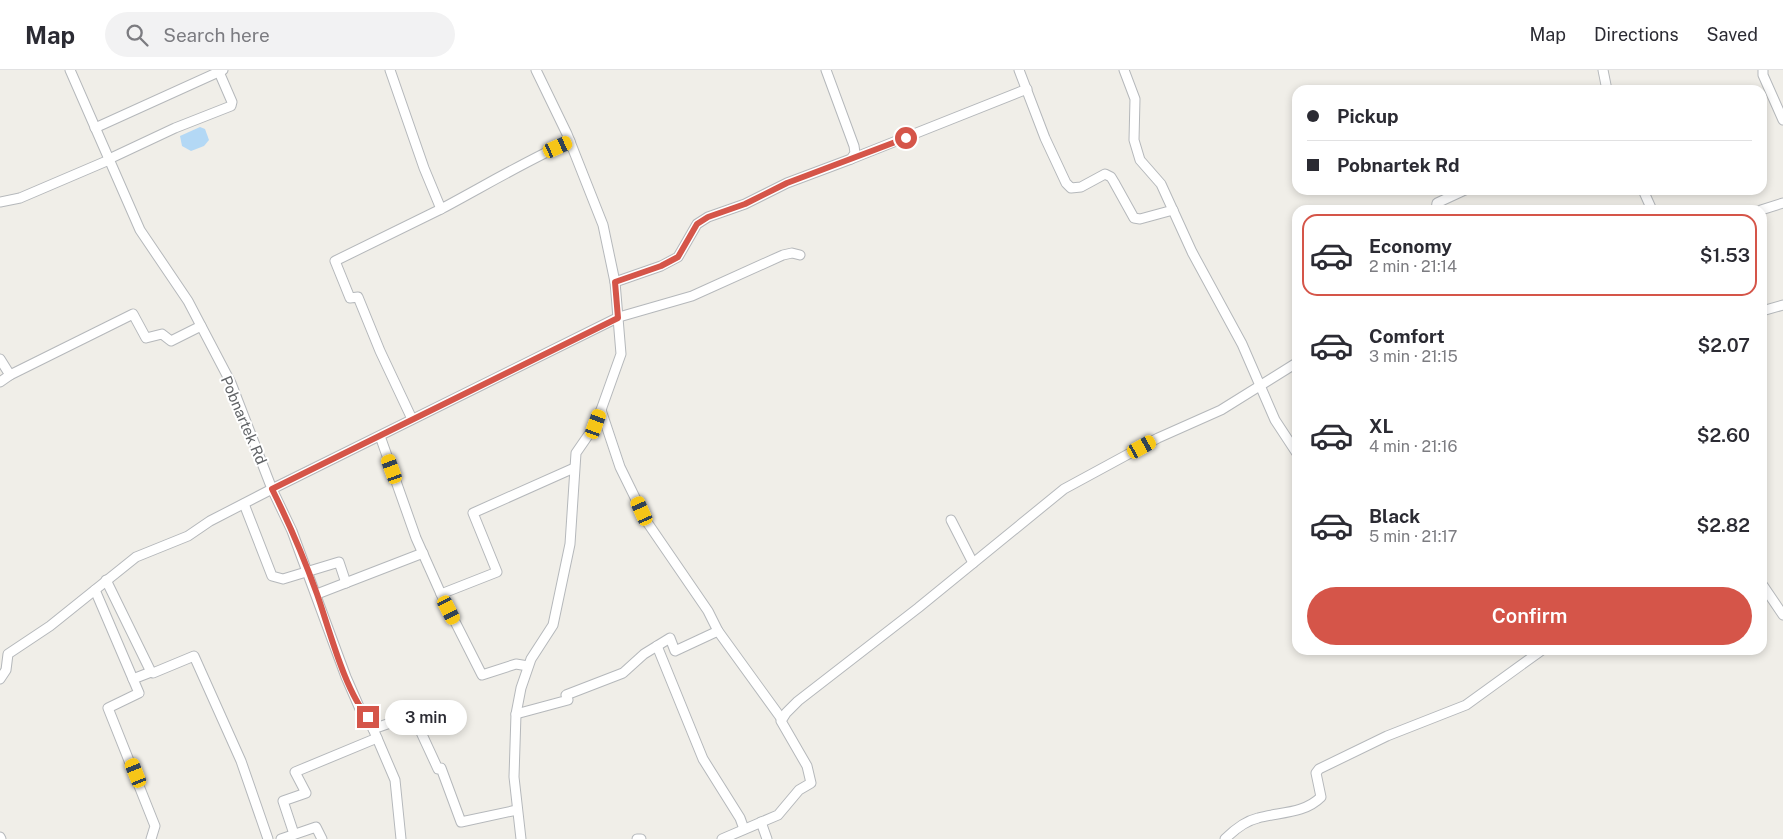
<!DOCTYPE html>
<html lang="en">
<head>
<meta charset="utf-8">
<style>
	:root { --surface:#fff; --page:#f2f2f3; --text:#2b2b33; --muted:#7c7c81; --line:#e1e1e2; --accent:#d55549 }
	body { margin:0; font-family:"Public Sans",sans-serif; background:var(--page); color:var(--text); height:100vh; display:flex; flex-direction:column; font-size:19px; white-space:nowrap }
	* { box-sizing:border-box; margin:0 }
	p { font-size:16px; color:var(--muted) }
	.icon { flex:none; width:28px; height:28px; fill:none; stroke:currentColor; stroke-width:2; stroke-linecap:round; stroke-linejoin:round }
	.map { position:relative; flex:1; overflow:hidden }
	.details { position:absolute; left:1292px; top:135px; width:475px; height:450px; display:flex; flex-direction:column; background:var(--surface); border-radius:15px; box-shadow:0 2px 8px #0003 }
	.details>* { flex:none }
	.top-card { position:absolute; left:1292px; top:15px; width:475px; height:110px; border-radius:15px; box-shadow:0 2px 8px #0003; display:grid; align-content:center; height:110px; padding:0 15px; background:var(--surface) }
	.end { position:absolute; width:22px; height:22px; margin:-11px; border:6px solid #d55549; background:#fff; box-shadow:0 0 0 2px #fff }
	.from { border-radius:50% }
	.bubble { position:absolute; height:35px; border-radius:18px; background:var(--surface); box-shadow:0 2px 8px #0003; font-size:16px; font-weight:600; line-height:35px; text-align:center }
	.car { position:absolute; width:15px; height:30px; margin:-15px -8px; border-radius:6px; box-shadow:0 0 4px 1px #0007; background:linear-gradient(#f5c518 24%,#345 0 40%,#f5c518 0 76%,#345 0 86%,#f5c518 0) }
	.top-card b { display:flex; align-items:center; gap:18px; height:48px; font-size:19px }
	.top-card b+b { border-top:1px solid var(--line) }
	.top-card i { width:12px; height:12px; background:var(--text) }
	ul { padding:9px 0 0; list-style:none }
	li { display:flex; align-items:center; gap:15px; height:82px; margin:0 10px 8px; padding:0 5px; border:2px solid transparent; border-radius:15px }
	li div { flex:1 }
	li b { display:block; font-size:19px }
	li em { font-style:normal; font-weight:600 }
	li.current { border-color:var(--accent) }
	li>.icon { width:45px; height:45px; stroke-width:1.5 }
	.button { display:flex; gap:10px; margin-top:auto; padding:10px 15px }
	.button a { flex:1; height:58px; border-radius:30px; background:var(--accent); color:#fff; font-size:20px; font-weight:600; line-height:58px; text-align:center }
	header { display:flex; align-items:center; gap:30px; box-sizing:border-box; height:70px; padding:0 25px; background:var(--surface); border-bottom:1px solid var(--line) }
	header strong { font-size:24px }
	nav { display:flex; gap:28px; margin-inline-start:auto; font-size:18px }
	.search { width:350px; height:45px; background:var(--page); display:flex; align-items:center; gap:12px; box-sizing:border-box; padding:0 18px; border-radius:28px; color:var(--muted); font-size:19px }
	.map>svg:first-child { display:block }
	.water { fill:#b3d8f5 }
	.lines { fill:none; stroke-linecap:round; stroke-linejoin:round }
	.minor-casing { stroke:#b5b8bb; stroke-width:11 }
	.minor { stroke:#fff; stroke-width:9 }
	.route { stroke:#d55549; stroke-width:6 }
	.labels { text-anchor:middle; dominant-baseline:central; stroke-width:4; stroke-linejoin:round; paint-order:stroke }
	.street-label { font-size:15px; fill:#606366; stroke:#fff }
</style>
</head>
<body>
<header>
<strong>Map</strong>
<div class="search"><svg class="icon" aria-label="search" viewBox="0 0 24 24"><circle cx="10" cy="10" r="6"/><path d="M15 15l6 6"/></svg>Search here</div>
<nav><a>Map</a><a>Directions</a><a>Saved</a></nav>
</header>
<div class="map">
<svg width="1783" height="769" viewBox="0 0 1783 769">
	<rect width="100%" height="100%" fill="#f0eee8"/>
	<polygon class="water" points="200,57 205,59 209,70 204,76 191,81 182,76 180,66"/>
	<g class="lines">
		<g class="minor-casing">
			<g id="minor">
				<polyline points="70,0 140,160 188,231 231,313 272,419 292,461 346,607 360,639 368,647 395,710 401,769"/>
				<path d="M390,0L424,98L441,139C484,116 526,91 570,71"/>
				<polyline points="1019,0 1045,68 1066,113 1071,118 1081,117 1105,104 1111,107 1114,112 1134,148 1140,149 1173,140"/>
				<polyline points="1124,0 1135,29 1134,70 1140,90 1161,114 1192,182 1242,274 1275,350 1298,385"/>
				<polyline points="1603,0 1607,20"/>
				<polyline points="1763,0 1763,5 1783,50"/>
				<polyline points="95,58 223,0"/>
				<polyline points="109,89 175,58 231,36 232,32 219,2"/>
				<polyline points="851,89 1027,19"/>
				<polyline points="1643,120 1652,140"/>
				<polyline points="0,132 20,128 109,90"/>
				<polyline points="1436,140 1437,133 1465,120"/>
				<polyline points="1761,140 1783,133"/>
				<polyline points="615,212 661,196 678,187 697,154 708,147 745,134 787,113 851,89 855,83 854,76 826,0"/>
				<polyline points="1762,241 1783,235"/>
				<polyline points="0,289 10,305 0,312"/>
				<polyline points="10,305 133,244 146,268 162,264 171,271 201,256"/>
				<polyline points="412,349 380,281 358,227 350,228 335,191 441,139"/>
				<polyline points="380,366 416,468 441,524"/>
				<polyline points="244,434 272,506 283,509 339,492 346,513"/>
				<polyline points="951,450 973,493"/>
				<polyline points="106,510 151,602 153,603 194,586 241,691 268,769"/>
				<polyline points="1762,514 1783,545"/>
				<polyline points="95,520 133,609"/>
				<polyline points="317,524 423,483"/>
				<polyline points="718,561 781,648"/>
				<polyline points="657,576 703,689 740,748 744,759"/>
				<polyline points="528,596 516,594 482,605 441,524 497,502 473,443 574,398"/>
				<polyline points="0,609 6,600 8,584 50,556 136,487 188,466 210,451 272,419 619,247 692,226 783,185 792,183 800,185"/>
				<polyline points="516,644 568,630 566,625 623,603 644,584 670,568 675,581 718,561 708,541 647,452 620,397 601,340"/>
				<polyline points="373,659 413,645 438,699 441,698 461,752 517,740"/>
				<polyline points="761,752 767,769"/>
				<polyline points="294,764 283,731 306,723 295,702 377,668"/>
				<polyline points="0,767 1,769"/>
				<polyline points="151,769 155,756 108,638 139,623 133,609 151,602"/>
				<polyline points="281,769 316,757 322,769"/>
				<polyline points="521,769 514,707 516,644 521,618 531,589 553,555 570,474 576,383 596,354 621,284 615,212 603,155 567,64 536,0"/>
				<polyline points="637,769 641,769"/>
				<polyline points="722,769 778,745 799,720 811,713 807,696 781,651 786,643 798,631 918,538 1064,419 1158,368 1221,340 1298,292"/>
				<path d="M1225,769C1234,760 1245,751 1258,748C1279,742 1304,744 1321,727L1316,703L1319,699L1387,666L1466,635L1542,580"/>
			</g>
		</g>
		<use href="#minor" class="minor"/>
	</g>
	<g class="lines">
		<path class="route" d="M368,647C345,622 329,558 317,524C304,488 289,453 272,419L618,248L615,212L661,196L678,187L697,154L708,147L745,134L787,113L906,68"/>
	</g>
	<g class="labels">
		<g class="street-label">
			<text transform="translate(244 350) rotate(67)">Pobnartek Rd</text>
		</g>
	</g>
</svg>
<i class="end from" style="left:906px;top:68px"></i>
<i class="end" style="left:368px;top:647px"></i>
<div class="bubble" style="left:385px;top:630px;width:82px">3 min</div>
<i class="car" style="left:558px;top:77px;rotate:66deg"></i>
<i class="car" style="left:596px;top:354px;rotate:20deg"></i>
<i class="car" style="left:1142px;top:377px;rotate:61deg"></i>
<i class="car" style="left:392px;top:399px;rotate:340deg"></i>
<i class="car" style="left:642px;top:441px;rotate:336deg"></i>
<i class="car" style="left:449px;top:540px;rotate:153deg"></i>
<i class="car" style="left:136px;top:703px;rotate:338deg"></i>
<div class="top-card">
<b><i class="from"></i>Pickup</b>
<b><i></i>Pobnartek Rd</b>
</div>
<section class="details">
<ul>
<li class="current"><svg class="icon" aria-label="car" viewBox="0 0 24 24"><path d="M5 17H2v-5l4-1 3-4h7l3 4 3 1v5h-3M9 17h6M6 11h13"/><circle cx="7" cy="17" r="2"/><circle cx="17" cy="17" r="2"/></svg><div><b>Economy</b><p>2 min · 21:14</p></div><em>$1.53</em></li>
<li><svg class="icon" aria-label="car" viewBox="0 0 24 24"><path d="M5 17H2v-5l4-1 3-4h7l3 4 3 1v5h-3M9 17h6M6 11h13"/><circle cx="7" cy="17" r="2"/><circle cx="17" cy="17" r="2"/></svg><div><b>Comfort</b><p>3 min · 21:15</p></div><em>$2.07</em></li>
<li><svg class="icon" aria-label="car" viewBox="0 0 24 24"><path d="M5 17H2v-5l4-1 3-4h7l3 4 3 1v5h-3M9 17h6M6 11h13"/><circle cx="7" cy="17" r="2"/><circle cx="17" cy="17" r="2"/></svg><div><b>XL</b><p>4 min · 21:16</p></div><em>$2.60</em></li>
<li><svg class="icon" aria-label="car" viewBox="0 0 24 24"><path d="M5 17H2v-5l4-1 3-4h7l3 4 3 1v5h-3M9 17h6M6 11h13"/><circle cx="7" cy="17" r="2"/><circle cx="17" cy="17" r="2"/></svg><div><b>Black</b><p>5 min · 21:17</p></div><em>$2.82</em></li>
</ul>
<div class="button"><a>Confirm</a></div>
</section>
</div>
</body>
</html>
